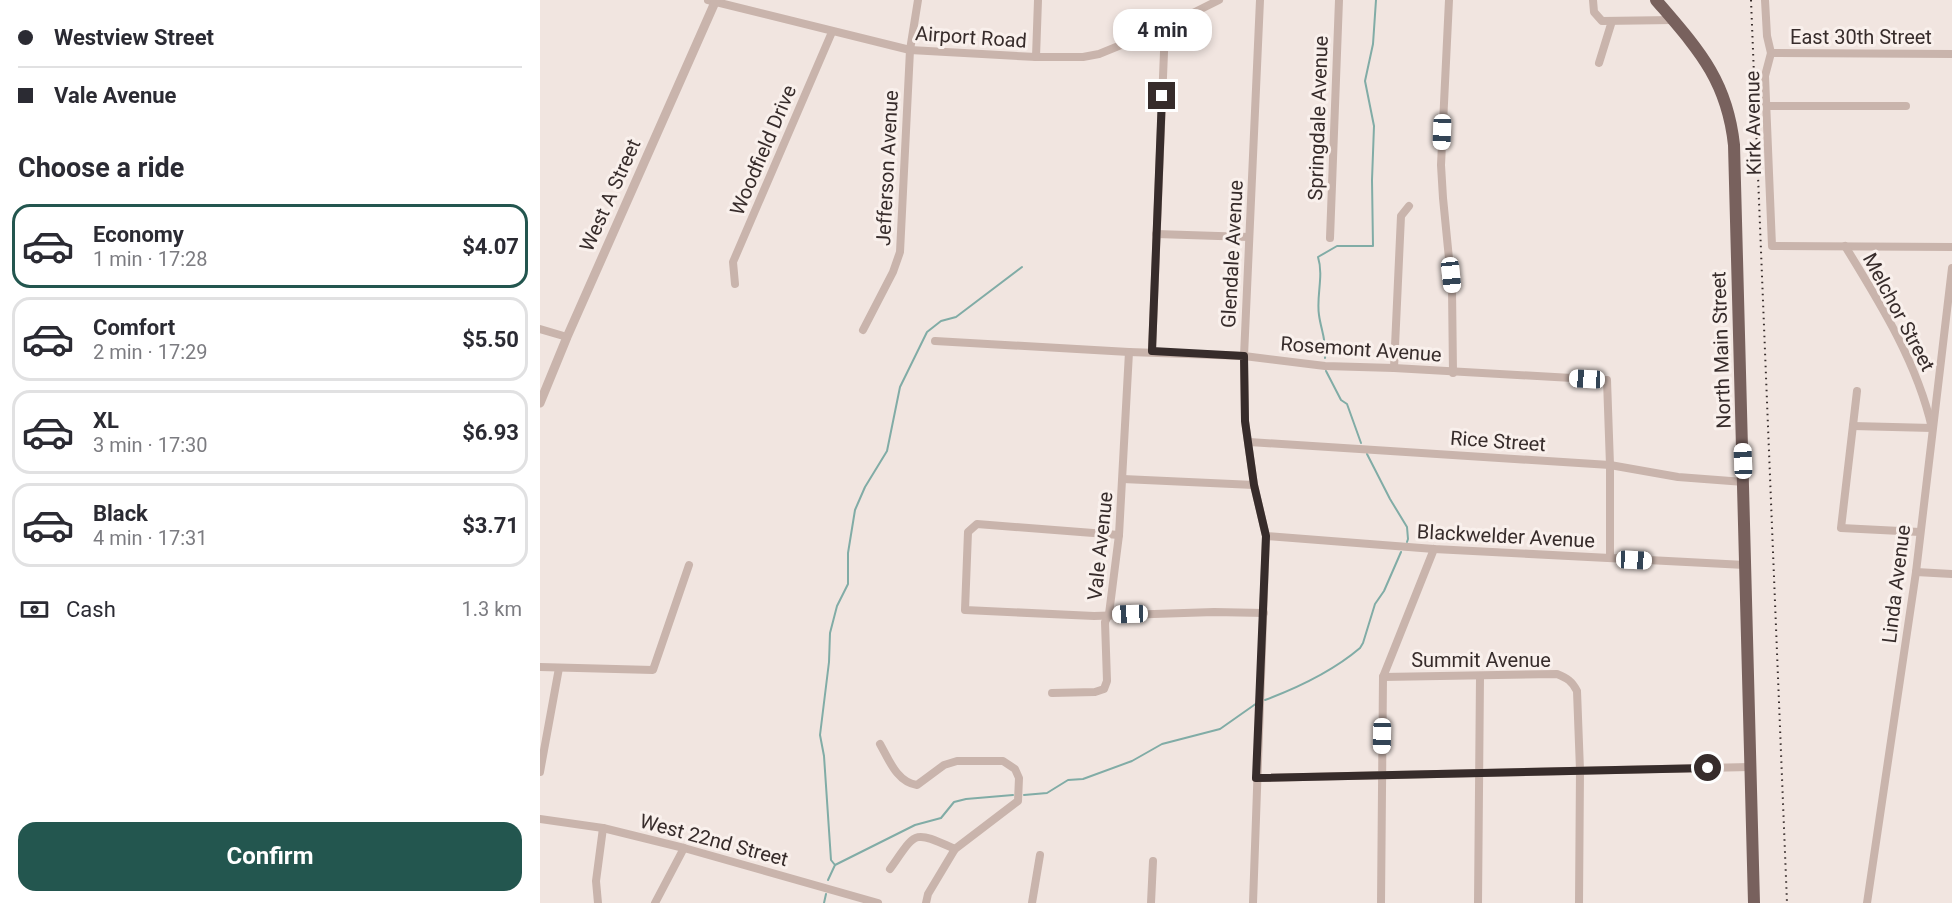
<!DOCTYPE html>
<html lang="en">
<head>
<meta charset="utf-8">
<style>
	:root { --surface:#fff; --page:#f7f7f7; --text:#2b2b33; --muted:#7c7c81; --line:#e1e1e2; --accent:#23564f }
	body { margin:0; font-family:Roboto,sans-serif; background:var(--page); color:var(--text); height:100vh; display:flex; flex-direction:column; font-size:22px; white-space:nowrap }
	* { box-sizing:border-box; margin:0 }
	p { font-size:20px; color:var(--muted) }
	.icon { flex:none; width:33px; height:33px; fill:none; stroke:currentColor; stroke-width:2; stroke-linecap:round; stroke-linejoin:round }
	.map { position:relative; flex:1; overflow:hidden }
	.sheet { display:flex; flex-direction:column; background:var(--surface); width:540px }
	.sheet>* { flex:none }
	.hud { display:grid; align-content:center; height:132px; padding:0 18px; background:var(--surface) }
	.end { position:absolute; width:27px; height:27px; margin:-14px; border:8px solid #372c2b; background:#fff; box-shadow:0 0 0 3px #fff }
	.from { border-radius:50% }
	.bubble { position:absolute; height:42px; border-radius:18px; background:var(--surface); box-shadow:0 3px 9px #0003; font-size:20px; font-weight:700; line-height:42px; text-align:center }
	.car { position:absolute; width:18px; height:36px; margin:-18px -9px; border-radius:8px; box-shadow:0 0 4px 2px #0007; background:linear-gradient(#fff 24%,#345 0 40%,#fff 0 76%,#345 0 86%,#fff 0) }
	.hud b { display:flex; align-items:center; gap:21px; height:57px; font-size:22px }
	.hud b+b { border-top:2px solid var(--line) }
	.hud i { width:15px; height:15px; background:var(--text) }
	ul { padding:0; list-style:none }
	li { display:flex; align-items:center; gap:18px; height:84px; margin:0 12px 9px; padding:0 6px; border:3px solid var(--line); border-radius:18px }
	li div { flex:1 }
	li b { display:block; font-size:22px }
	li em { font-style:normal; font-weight:700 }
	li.current { border-color:var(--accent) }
	li>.icon { width:54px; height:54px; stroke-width:1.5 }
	h2 { padding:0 18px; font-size:27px; line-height:72px }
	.pay { display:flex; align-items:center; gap:15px; height:66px; padding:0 18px; font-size:22px }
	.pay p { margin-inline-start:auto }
	.button { display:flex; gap:12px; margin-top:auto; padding:12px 18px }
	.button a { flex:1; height:69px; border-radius:18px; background:var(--accent); color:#fff; font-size:24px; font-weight:700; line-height:69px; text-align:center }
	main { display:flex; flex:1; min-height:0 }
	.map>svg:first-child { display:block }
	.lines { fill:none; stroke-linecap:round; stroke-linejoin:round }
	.stream { stroke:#81aca6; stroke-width:2 }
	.minor { stroke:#c9b4ac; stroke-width:8 }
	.tertiary { stroke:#c9b4ac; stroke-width:9 }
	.primary { stroke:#78615d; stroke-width:12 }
	.rail { stroke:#372c2b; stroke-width:2; stroke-dasharray:1.5 4.5; stroke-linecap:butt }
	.route { stroke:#372c2b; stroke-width:8 }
	.labels { text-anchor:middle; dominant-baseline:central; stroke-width:6; stroke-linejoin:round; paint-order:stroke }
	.street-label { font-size:20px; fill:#372c2b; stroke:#f9f0ec }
</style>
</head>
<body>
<main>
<section class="sheet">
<div class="hud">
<b><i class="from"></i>Westview Street</b>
<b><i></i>Vale Avenue</b>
</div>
<h2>Choose a ride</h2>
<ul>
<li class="current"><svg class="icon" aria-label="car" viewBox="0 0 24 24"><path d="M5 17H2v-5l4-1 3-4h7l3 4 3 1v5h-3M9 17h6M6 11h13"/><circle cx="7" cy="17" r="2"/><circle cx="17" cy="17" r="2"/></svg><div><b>Economy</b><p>1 min · 17:28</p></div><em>$4.07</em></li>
<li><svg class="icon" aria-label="car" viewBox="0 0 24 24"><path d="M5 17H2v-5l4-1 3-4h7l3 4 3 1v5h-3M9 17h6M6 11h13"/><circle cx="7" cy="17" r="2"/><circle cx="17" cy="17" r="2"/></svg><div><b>Comfort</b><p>2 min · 17:29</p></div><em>$5.50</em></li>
<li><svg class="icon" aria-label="car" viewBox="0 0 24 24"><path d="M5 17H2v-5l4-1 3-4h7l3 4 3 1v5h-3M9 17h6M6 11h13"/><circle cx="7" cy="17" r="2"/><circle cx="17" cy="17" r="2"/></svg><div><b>XL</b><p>3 min · 17:30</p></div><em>$6.93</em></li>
<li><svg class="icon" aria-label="car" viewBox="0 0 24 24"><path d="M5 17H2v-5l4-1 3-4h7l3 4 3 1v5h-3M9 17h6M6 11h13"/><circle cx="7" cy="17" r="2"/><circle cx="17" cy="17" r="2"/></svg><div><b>Black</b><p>4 min · 17:31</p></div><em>$3.71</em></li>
</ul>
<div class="pay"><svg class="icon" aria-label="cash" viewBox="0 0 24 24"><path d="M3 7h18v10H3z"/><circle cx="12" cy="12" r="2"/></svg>Cash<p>1.3 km</p></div>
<div class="button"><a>Confirm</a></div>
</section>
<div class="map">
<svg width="1412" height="903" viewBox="0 0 1412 903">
	<rect width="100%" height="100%" fill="#f1e5e0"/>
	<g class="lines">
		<g class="stream">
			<path d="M785,358C787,342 781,330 779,315C776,296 784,276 778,257L797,246H833L832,180L834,126L825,81L833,44L836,0"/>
			<polyline points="786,371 801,400 807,404 821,443"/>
			<polyline points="827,454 850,499 867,527 868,539 867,542"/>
			<path d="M725,700C757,688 793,671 820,648L823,643L835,604L844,591L861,552"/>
			<polyline points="484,795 507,793 528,780 543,779 592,761 622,744 680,729 717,703"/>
			<polyline points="295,865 291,860 284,756 280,735 289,662 290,633 297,606 308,584 308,553 315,510 325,487 347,451 360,387 387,332 401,321 416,317 482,267"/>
			<polyline points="288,880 295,865 375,825 401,818 414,802 426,799 473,795"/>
			<polyline points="284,903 286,894"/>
		</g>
		<g class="minor">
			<polyline points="168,0 370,50 496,57 543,57 559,54 625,27 679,0"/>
			<polyline points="909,0 901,165 903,198 912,289 913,373"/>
			<polyline points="1053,0 1054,12 1062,21 1133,20"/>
			<polyline points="1225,0 1227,36 1231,53 1225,76 1232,246 1412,247"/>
			<polyline points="1231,53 1412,54"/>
			<polyline points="496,57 498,0"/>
			<polyline points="1059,63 1072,21"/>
			<polyline points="1226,106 1366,106"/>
			<polyline points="616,234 709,237"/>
			<polyline points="790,238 799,0"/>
			<path d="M1305,246C1340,303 1377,362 1392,428L1313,426"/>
			<polyline points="195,284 193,262 292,32"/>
			<polyline points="0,329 27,337"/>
			<polyline points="323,330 353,272 360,252 370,50 378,0"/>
			<polyline points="395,341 589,352 704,356 785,366 854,368 1067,380 1070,465 1070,558"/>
			<polyline points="612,351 625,27"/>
			<polyline points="854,368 861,216 869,206"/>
			<polyline points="1317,391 1301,528 1380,532"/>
			<polyline points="709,442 1070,465 1138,477 1204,482"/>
			<polyline points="583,479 714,485"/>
			<polyline points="579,535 437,524 428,532 425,610 554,616 674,612 724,613"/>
			<polyline points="726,536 894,549 1205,565"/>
			<polyline points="1376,572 1412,574"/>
			<polyline points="0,667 113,670 149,565"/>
			<path d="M843,677L1017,674C1027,678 1032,681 1037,691L1040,770L1039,903"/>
			<polyline points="512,693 555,692 564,689 567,681 565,622 569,614 579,535 589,352"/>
			<path d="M340,744C349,760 357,782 377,785L404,765L417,761H463L475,769L479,778L478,801L415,849L388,894L386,903"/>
			<polyline points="0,772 19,668"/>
			<polyline points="716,778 1210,767"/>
			<polyline points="0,819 63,828 144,848 338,903"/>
			<path d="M350,869C377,831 372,830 415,849"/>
			<polyline points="58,903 56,881 63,828"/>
			<polyline points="115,903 144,848"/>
			<polyline points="492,903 500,855"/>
			<polyline points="611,903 613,861"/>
			<polyline points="713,903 726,536 714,485 705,421 704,356 720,0"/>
			<polyline points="841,903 843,677 894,549"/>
			<polyline points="938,903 940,677"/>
			<polyline points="1327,903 1376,572 1412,268"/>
		</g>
		<polyline class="tertiary" points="0,403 27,337 176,0"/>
		<path class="primary" d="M1116,0C1157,48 1187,79 1194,145L1214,903"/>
		<polyline class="rail" points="1211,0 1247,903"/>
	</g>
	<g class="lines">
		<polyline class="route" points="622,96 612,351 704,356 705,421 714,485 726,536 716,778 1168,768"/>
	</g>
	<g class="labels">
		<g class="street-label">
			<text transform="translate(431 37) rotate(4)">Airport Road</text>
			<text x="1321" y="37">East 30th Street</text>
			<text transform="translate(778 118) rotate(-88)">Springdale Avenue</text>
			<text transform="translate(1213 123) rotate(-91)">Kirk Avenue</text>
			<text transform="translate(223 150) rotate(-67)">Woodfield Drive</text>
			<text transform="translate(347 168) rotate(-87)">Jefferson Avenue</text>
			<text transform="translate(70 195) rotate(-66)">West A Street</text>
			<text transform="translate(692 254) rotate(-87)">Glendale Avenue</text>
			<text transform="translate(1359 312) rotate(62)">Melchor Street</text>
			<text transform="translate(821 349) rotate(4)">Rosemont Avenue</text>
			<text transform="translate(1181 350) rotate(-92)">North Main Street</text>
			<text transform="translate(958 441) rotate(4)">Rice Street</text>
			<text transform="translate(966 536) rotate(3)">Blackwelder Avenue</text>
			<text transform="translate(560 546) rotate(-84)">Vale Avenue</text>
			<text transform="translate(1356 584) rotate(-83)">Linda Avenue</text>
			<text x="941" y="660">Summit Avenue</text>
			<text transform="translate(174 840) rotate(15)">West 22nd Street</text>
		</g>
	</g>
</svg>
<i class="end from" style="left:1168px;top:768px"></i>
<i class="end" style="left:622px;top:96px"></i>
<div class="bubble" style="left:573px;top:9px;width:99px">4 min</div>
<i class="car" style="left:902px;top:132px;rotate:182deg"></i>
<i class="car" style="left:911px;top:275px;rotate:174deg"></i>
<i class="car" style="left:1047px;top:379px;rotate:273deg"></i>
<i class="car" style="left:1203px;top:461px;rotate:358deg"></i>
<i class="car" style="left:1094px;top:560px;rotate:93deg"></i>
<i class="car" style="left:590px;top:614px;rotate:268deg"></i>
<i class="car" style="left:842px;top:736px;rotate:181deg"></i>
</div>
</main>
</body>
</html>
